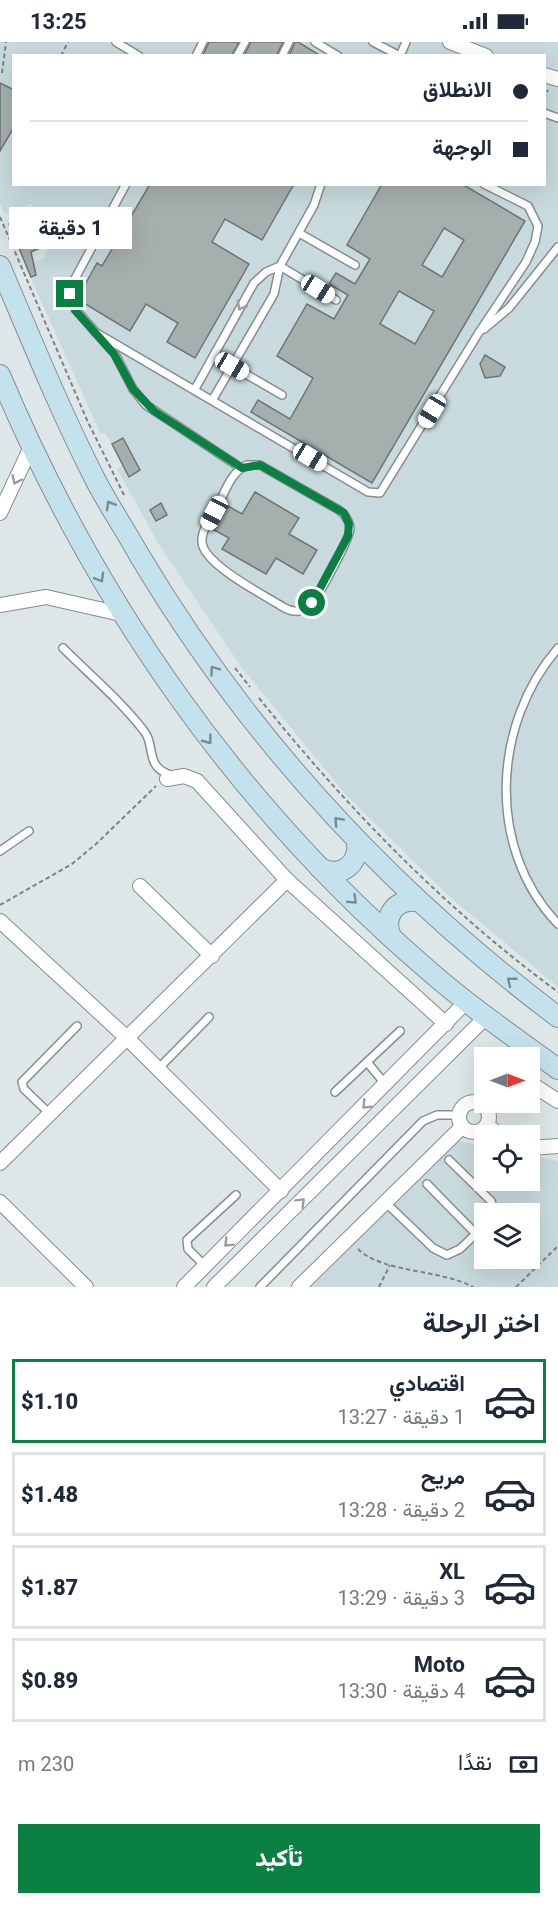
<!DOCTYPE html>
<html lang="ar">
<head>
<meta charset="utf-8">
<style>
	:root { --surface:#fff; --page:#f2f2f3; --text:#1f2937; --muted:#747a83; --line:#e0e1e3; --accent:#0b8043 }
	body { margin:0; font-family:Roboto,Vazirmatn,sans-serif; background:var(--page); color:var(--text); direction:rtl; height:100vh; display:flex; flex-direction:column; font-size:22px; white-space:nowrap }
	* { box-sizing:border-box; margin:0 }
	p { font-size:20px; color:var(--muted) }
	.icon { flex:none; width:33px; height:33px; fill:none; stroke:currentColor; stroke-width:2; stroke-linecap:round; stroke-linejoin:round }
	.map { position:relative; height:1245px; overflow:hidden; direction:ltr }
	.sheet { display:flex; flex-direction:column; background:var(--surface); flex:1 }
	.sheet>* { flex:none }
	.banner { position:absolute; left:12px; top:12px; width:534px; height:132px; border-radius:0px; box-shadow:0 6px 24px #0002; direction:rtl; display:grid; align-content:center; height:132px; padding:0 18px; background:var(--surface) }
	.needle { width:39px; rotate:90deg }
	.fabs { position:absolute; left:474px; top:1005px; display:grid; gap:12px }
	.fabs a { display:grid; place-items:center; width:66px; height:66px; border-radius:0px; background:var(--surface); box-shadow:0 6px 24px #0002; font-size:30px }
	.end { position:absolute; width:27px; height:27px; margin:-14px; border:8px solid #0b8043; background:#fff; box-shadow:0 0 0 3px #fff }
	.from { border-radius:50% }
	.bubble { position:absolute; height:42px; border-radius:0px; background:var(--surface); box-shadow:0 6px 24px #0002; font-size:20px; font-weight:800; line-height:42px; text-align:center; direction:rtl }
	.car { position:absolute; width:18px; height:36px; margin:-18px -9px; border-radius:8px; box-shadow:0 0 4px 2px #0007; background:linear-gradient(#fff 24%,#345 0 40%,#fff 0 76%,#345 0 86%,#fff 0) }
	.banner b { display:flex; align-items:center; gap:21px; height:57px; font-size:22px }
	.banner b+b { border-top:2px solid var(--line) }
	.banner i { width:15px; height:15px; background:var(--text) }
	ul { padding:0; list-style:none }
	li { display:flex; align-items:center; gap:18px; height:84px; margin:0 12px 9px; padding:0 6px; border:3px solid var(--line); border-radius:0px }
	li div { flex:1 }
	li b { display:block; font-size:22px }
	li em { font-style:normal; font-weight:800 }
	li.current { border-color:var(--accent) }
	li>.icon { width:54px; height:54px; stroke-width:1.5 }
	h2 { padding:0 18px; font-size:27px; line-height:72px }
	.pay { display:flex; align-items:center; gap:15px; height:66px; padding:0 18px; font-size:22px }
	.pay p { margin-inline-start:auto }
	.cta { display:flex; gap:12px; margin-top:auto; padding:12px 18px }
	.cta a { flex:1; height:69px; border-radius:0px; background:var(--accent); color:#fff; font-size:24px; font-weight:800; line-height:69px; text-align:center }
	.status { display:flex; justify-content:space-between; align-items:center; height:42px; padding:0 30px; background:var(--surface); direction:ltr }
	.status svg { height:16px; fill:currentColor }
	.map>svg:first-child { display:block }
	.built { fill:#c8dadd; fill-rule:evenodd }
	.building { fill:#a5afad; stroke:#6d7675; stroke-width:1.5; fill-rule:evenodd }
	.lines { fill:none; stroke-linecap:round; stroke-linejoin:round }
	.lane-casing { stroke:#858e8f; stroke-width:10 }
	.street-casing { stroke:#858e8f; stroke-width:16 }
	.secondary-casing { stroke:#858e8f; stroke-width:22 }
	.path { stroke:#7d8384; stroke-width:2; stroke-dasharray:4.5 3; stroke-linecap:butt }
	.lane { stroke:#fff; stroke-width:7 }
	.street { stroke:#fff; stroke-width:14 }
	.secondary { stroke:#c4e2ee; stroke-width:20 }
	.oneway { stroke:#9a9b9c }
	.oneway2 { stroke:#798b92 }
	.route { stroke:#0b8043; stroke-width:8 }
</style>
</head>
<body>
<div class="status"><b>13:25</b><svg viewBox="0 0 49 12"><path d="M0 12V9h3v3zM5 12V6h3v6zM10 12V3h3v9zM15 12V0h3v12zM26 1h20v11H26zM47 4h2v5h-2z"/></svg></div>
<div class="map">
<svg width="558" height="1245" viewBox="0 0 558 1245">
	<rect width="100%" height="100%" fill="#dde7e8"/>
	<g class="built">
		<path d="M0,0H558V945L451,856L347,754L242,626L158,501L117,427L123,423L129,434L140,428L123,396L112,402L105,391L101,393L25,223L43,217L48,206L31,162L5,172L0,161ZM14,14H544V142H14Z"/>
		<path d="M459,1099L484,1104V1138H530V1113L558,1119V1245H292ZM484,1172H530V1216H484Z"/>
	</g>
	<g class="building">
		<polygon points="209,0 239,0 231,14 203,14"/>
		<polygon points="251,0 283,0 276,14 244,14"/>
		<polygon points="295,0 298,0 321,14 289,14"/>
		<polygon points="0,41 14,48 14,85 0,109"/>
		<polygon points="150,142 294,142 262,198 225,177 212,200 249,222 195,316 167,300 178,281 146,262 130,289 77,257 97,221 102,224"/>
		<path d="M382,142H462L525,179L372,441L251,370L258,358L290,377L313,336L277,314L307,262L334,277L348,253L329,242L336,231L355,242L370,217L347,203ZM444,186L464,198L442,235L422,223ZM399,249L434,269L415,302L380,282Z"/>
		<polygon points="30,174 42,205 31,210 36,233 31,235 9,182"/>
		<polygon points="485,313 505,325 500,334 485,336 480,322"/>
		<polygon points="123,396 140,428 129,435 112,402"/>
		<polygon points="255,450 299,476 289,492 317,508 303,532 276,516 266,532 222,507 229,496 214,488 228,464 242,472"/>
		<polygon points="161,461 167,473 156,479 150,468"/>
	</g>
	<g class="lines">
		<g class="lane-casing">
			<g id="lane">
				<polyline points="116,0 139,14"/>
				<polyline points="315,0 338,14"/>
				<polyline points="373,0 400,14 406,0"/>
				<polyline points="196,14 203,0"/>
				<polyline points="237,14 245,0"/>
				<polyline points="282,14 289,0"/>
				<polyline points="544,71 558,76"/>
				<polyline points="126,142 71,244 71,259 76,268 115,312 133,347 146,363 241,426"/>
				<polyline points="299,191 355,223"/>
				<polyline points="280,224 336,258"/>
				<polyline points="484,287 509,266 558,205"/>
				<polyline points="95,290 368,450 380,451 478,292 526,220 535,200 538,184 528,164 484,142"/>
				<polyline points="232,324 282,353"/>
				<polyline points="195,347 254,241 266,230 280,224"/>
				<polyline points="213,357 274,252 280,224 314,163 321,142"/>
				<path d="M247,423H260L339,468C345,473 350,479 350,487C349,498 317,558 309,565C300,571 291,570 283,565C264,553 203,522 202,500C201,488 212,474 218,463C226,448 231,430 247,423Z"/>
				<path d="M63,606C90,633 121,659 144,689C156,703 144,725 171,733"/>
				<path d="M558,606C492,682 486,807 558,882"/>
				<polyline points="0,809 29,789"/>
				<polyline points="367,1020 386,1043"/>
				<polyline points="158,1027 209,975"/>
				<polyline points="335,1050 400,989"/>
				<polyline points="50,1072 24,1047 22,1040 77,984"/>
				<polyline points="449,1118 491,1159 495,1172"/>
				<polyline points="427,1142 476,1192"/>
				<polyline points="384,1159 433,1206 447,1213 460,1207 484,1184"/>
				<polyline points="205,1224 188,1207 187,1198 236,1153"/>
				<polyline points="260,1245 423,1079 437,1073 459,1073"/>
			</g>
		</g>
		<g class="street-casing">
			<g id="street">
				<polyline points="450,0 486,14"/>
				<polyline points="544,33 558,37"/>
				<polyline points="0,471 31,405"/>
				<polyline points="0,563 46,555 121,572"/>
				<polyline points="167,737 184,734 197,739 287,838 446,982"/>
				<polyline points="140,844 212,914"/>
				<polyline points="0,879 127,996 281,1149"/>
				<polyline points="530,1041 558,1059"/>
				<circle cx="474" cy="1075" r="15"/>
				<polyline points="487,1083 501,1094"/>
				<polyline points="530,1106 558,1104"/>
				<polyline points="0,1121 287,838"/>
				<polyline points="0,1160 86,1245"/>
				<polyline points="184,1245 466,960"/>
				<polyline points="214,1245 486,975"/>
				<polyline points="299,1245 462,1085"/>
			</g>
		</g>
		<g class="secondary-casing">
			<g id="secondary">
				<path d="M0,224C31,297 61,371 97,441C110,465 125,488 138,511C246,693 389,848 558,975"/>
				<path d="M0,333C96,562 239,766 428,928C469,964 514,995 558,1027"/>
				<path d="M320,826C341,837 360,822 357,799"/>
				<path d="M391,895C382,874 396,856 418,859"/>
			</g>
		</g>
		<g class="path">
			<polyline points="61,14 68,0"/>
			<polyline points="2,31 6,0"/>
			<polyline points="544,57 548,48"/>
			<polyline points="0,175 87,378 125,455"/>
			<polyline points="235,626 250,645"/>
			<path d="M259,656C347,766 445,867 558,950"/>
			<polyline points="0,863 72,822 96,802 156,744"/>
			<path d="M358,1207C382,1231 440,1227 473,1245"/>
			<polyline points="379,1245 390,1223"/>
			<polyline points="516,1245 558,1204"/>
		</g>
		<use href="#lane" class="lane"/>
		<use href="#street" class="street"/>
		<use href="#secondary" class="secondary"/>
	</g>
	<defs><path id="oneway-chevron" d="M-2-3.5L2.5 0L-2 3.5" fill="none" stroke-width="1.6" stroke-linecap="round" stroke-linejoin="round" transform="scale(1.5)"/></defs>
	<g class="oneway">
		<use href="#oneway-chevron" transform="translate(241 264) rotate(119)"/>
		<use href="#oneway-chevron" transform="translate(16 438) rotate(115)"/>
		<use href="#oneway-chevron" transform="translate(366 1063) rotate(135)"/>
		<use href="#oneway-chevron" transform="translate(301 1160) rotate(-45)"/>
		<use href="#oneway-chevron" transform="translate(228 1201) rotate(135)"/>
	</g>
	<g class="oneway2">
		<use href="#oneway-chevron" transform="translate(110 463) rotate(-121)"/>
		<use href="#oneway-chevron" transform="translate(100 536) rotate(60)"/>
		<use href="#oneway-chevron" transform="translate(214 628) rotate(-125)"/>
		<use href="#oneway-chevron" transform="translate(208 698) rotate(53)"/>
		<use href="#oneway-chevron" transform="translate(338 779) rotate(-133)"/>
		<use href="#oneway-chevron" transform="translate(353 858) rotate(44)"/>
		<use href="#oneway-chevron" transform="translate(511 939) rotate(-141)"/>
	</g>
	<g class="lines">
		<polyline class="route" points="70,252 75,268 114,312 133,347 154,369 242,426 260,423 344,471 349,482 348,494 312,561"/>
	</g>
</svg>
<div class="fabs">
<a><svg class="needle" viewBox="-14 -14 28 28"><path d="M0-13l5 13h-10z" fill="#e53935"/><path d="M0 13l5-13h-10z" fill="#747a83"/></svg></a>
<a><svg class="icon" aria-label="locate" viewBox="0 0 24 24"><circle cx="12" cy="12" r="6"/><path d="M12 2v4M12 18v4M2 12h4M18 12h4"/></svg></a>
<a><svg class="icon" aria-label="layers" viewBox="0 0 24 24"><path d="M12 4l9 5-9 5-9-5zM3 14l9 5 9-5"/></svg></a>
</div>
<i class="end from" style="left:312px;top:561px"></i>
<i class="end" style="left:70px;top:252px"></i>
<div class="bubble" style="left:9px;top:165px;width:123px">1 دقيقة</div>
<i class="car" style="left:318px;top:247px;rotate:122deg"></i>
<i class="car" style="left:232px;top:324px;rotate:120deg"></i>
<i class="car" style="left:432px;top:369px;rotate:211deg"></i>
<i class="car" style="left:310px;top:415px;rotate:121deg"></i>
<i class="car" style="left:214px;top:471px;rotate:208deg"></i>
<div class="banner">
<b><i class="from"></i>الانطلاق</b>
<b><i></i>الوجهة</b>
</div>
</div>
<section class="sheet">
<h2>اختر الرحلة</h2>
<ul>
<li class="current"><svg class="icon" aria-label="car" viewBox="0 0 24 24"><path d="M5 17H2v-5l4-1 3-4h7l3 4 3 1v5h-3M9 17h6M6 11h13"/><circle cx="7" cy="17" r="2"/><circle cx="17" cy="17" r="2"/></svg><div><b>اقتصادي</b><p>1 دقيقة · 13:27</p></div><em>$1.10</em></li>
<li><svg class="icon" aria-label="car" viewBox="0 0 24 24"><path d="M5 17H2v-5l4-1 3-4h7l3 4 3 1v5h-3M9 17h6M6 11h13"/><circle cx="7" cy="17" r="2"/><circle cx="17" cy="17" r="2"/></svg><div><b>مريح</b><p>2 دقيقة · 13:28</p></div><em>$1.48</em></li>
<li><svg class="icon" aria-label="car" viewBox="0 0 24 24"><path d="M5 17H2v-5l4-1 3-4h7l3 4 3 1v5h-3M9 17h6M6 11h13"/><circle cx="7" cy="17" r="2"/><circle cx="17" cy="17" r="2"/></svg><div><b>XL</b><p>3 دقيقة · 13:29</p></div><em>$1.87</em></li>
<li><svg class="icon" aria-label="car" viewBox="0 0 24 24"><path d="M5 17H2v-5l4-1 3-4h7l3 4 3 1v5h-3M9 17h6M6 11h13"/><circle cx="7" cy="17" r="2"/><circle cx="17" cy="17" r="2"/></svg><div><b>Moto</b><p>4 دقيقة · 13:30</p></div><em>$0.89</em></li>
</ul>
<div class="pay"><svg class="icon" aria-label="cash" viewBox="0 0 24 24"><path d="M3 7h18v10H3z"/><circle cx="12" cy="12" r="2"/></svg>نقدًا<p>230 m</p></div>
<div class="cta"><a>تأكيد</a></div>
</section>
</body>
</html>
